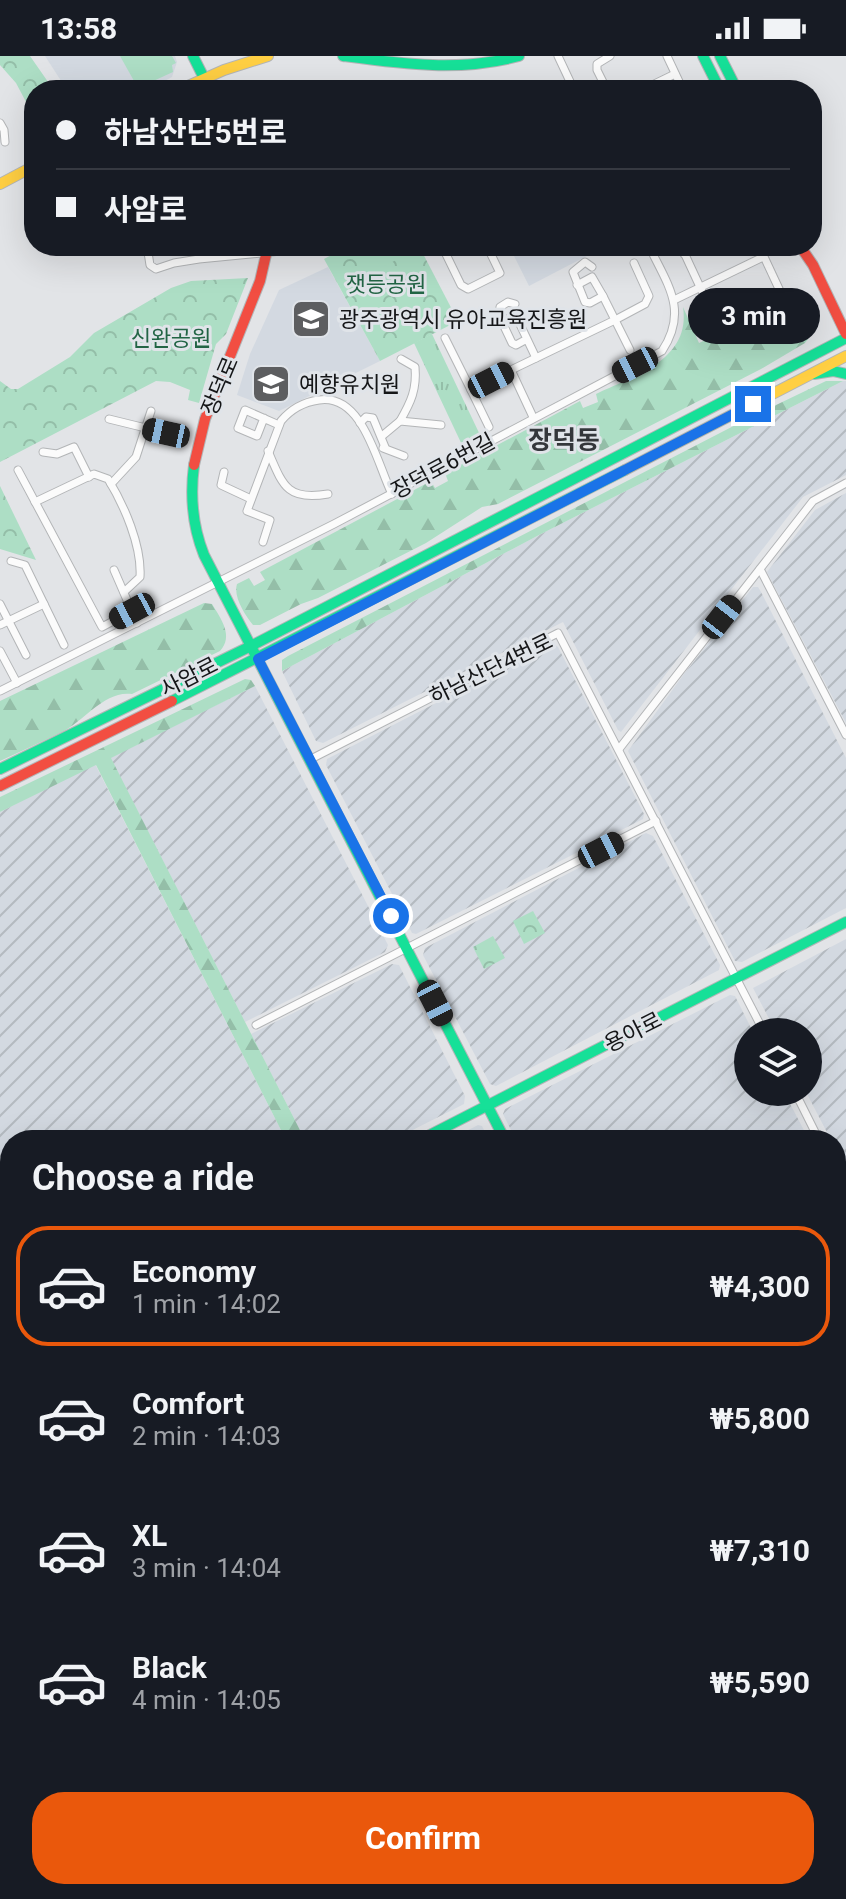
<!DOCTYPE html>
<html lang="en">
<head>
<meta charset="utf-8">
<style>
	:root { --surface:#171b24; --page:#242831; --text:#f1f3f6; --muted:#9ea1a6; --line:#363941; --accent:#ea580c }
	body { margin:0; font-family:Roboto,"Noto Sans KR",sans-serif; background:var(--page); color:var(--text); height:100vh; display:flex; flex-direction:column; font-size:30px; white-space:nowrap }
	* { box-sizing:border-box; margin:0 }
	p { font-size:26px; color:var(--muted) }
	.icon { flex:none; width:44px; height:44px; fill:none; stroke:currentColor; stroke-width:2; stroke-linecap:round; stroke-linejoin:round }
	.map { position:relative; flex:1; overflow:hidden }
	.drawer { position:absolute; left:0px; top:1074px; width:846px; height:770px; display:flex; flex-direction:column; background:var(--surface); border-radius:32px 32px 0 0; box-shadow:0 8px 32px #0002 }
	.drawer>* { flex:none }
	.hud { position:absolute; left:24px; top:24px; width:798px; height:176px; border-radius:32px; box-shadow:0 8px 32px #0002; display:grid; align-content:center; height:176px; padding:0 32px; background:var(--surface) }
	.fabs { position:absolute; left:734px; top:962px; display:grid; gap:16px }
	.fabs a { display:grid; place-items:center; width:88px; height:88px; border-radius:50%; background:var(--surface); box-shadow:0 8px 32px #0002; font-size:40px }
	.end { position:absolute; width:36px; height:36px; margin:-18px; border:10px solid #1a73e8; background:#fff; box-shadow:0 0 0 4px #fff }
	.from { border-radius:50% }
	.bubble { position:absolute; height:56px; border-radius:28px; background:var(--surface); box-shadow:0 8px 32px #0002; font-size:26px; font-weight:700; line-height:56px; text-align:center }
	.car { position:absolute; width:24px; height:48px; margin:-24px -12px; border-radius:10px; box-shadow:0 0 6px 2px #0007; background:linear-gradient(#222 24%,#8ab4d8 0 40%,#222 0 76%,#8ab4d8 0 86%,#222 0) }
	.hud b { display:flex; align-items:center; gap:28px; height:76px; font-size:30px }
	.hud b+b { border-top:2px solid var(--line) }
	.hud i { width:20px; height:20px; background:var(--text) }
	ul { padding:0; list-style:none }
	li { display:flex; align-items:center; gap:24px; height:120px; margin:0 16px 12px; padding:0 16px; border:4px solid transparent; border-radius:32px }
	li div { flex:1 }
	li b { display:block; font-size:30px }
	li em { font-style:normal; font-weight:700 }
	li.active { border-color:var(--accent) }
	li>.icon { width:72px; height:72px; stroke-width:1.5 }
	h2 { padding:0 32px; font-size:36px; line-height:96px }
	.cta { display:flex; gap:16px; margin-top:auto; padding:16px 32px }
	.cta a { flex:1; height:92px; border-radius:32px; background:var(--accent); color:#fff; font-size:32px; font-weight:700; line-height:92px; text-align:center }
	.status { display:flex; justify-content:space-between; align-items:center; height:56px; padding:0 40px; background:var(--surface); direction:ltr }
	.status svg { height:22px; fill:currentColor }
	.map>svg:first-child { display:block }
	.built { fill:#d3d9e1 }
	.industrial { fill:url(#industrial-furrows) }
	.grass { fill:url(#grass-tufts) }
	.forest { fill:url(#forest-firs) }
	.park { fill:url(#park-crowns) }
	.garden { fill:#addec5 }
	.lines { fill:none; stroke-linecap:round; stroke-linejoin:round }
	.street-casing { stroke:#b3b5b7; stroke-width:9 }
	.fast-casing { stroke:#b3b5b7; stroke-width:12 }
	.slow-casing { stroke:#b3b5b7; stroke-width:12 }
	.jam-casing { stroke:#b3b5b7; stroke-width:12 }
	.street { stroke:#fbfbfb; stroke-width:7 }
	.fast { stroke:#16e098; stroke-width:10 }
	.slow { stroke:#ffcf43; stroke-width:10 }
	.jam { stroke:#f24e42; stroke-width:10 }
	.route { stroke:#1a73e8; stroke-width:10 }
	.labels { text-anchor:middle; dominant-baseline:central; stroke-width:6; stroke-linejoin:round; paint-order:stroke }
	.park-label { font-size:22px; fill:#226545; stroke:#e0e4e9 }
	.poi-label { font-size:22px; fill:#151618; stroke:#e0e4e9; text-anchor:start }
	.street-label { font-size:22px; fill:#151618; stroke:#e0e4e9 }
	.quarter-label { font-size:26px; font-weight:bold; fill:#34373b; stroke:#e0e4e9 }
</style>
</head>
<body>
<div class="status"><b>13:58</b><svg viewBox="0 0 49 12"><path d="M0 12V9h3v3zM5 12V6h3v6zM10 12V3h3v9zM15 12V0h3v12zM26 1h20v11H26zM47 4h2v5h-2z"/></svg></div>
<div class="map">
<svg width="846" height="1843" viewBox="0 0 846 1843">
	<defs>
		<pattern id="industrial-furrows" width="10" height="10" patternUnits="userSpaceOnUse" patternTransform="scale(2)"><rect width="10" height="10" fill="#d3d9e1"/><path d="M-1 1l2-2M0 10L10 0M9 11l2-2" fill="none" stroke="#b4bac0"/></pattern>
		<pattern id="grass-tufts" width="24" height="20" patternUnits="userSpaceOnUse" patternTransform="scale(2)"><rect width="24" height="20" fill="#addec5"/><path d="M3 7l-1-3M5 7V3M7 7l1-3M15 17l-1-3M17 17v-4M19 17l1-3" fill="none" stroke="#94bea8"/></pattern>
		<pattern id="forest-firs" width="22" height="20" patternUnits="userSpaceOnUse" patternTransform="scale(2)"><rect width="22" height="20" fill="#addec5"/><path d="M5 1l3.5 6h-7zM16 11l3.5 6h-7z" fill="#94bea8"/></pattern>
		<pattern id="park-crowns" width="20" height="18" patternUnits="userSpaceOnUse" patternTransform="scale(2)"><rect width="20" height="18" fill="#addec5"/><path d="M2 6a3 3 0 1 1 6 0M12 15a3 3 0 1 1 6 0" fill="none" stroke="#94bea8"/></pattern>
	</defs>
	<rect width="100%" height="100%" fill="#e2e4e7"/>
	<g class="built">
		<polygon points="45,0 175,0 177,6 172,21 148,34 67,34"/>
		<polygon points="509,190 606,190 529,230"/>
		<polygon points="328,211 380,305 279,355 237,339 250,298 279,234"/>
		<polygon points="10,1586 10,1687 0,1692 0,1591"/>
	</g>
	<g class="industrial">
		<polygon points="843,325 846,325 846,419 803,441 621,676 618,674 563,566 323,687 316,685 282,615 539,479"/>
		<polygon points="846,437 846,667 767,516 815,454"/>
		<polygon points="753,531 758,531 761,536 846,702 846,852 742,906 735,905 628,695 684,618"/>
		<polygon points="553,587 558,591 644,758 643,763 416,878 412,877 326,709 327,703"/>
		<polygon points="255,630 388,889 385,896 245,966 110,701"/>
		<polygon points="95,708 286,1084 10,1084 10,1279 0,1284 0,756"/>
		<polygon points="646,777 653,780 720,909 719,914 496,1030 490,1028 423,899 425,892"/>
		<polygon points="846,883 846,1114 836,1094 836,1084 831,1084 806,1036 808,976 776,976 753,932"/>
		<polygon points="392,908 399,909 465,1040 464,1048 393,1084 305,1084 251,978"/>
		<polygon points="730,939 735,940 753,976 748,976 748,1036 784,1036 809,1084 516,1084 503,1058 505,1053"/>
		<polygon points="478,1069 482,1070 489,1084 449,1084"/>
		<polygon points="836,1137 846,1156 846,1333 836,1338"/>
		<polygon points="10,1308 10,1507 0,1487 0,1314"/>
		<polygon points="846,1351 846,1702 841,1705 836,1701 836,1356"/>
		<polygon points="0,1538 10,1558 10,1586 0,1591"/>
		<polygon points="10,1687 10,1834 153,1834 157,1843 0,1843 0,1692"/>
		<polygon points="836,1759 846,1779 846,1827 836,1832"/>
		<polygon points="178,1834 668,1834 673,1843 183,1843"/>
		<polygon points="688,1834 832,1834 814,1843 692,1843"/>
	</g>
	<polygon class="grass" points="432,278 481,381 463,391 414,287"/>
	<g class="forest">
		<path d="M795,242V252C806,261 817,273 805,287L761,313L498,448L482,451L426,487L318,542L301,548L260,569H253C245,559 233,541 237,528L249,522L254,530L265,524L260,516L431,425L435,432L448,425L445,417L580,345L583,352L598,346L596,338C634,320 691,304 683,251L699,287L747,265L750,271L757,268L755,261Z"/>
		<polygon points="826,325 843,325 539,479 282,615 282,604 288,600 749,362"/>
		<path d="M204,547L212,548C221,563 234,580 220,595L132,638C105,634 84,665 62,676C42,686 21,695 0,705V645Z"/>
		<polygon points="245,623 251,624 255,630 111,702 305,1084 286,1084 96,709 0,756 0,741"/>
	</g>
	<g class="park">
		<polygon points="0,0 30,0 53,33 34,34 34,61 16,27 0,9"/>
		<polygon points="348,190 419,190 458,265 380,305 324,203"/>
		<polygon points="248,222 226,278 216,288 199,347 188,344 190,334 170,326 156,325 0,406 0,325 11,333 18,333 70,301 94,277 171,232 191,225"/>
		<polygon points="0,430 36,504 0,493"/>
		<polygon points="533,855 545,877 524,888 513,865"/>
		<polygon points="493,880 505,902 484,913 473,891"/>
	</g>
	<g class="garden">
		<polygon points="120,0 172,0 176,7 172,9 173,16 138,32"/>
		<polygon points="379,190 408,190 411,196 381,212 372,194"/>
	</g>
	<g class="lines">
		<g class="street-casing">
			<g id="street">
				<polyline points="558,0 574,34"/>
				<polyline points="667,0 683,34"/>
				<polyline points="286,34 318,30 341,34"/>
				<polyline points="351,34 369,29 409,34"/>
				<polyline points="607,34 597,14 597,8 610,0"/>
				<polyline points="642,34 675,18"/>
				<polyline points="0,67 4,74 5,86"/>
				<polyline points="147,190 150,209 156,213 174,207 199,203 281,195 293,190"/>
				<polyline points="442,190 461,229 468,233 500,217 487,190"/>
				<polyline points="681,190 714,261 722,270 781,242 780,235 759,190"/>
				<polyline points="684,198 700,190"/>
				<polyline points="577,229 592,221 603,240"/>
				<polyline points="674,244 763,201"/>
				<polyline points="503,266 499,258 500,251 508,246 515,248"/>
				<polyline points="445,282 471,334"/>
				<polyline points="527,283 516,260 504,264 503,268 512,287 516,289 527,283 536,302"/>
				<polyline points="630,294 615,264 645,248 649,240 634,207"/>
				<polyline points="511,314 615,264 603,240 590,247 585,246 573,216 585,206 592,211"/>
				<polyline points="264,362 257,380 238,372 245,354 279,369"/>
				<polyline points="109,363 166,377 174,373"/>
				<path d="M400,365C411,346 417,333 415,311L401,303"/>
				<polyline points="360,367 366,361 373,362 385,391"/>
				<polyline points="489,371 471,334 511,314 533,361"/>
				<polyline points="382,380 400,365 441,369"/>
				<polyline points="383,392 404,400"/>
				<path d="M268,395C283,430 287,445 328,438"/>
				<polyline points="43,396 57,398 74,391 89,421"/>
				<polyline points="18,414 102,571 132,555"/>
				<polyline points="224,416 221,429 251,443"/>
				<polyline points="111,428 136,401 151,355"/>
				<path d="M35,446L94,418L108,423C124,449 142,490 140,521L124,536"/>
				<path d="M263,486L270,464L247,455L281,365C291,353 304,346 319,344C363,337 377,408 392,438"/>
				<polyline points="11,505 25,509 44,548"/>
				<polyline points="760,513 846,679"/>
				<polyline points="114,514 137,567"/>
				<polyline points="0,548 26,599"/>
				<polyline points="0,569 44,548 64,589"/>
				<polyline points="0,595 17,627"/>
				<path d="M0,635L334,468L662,295C689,254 667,228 649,190"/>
				<polyline points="619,693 813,445 846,427"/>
				<polyline points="309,704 558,577 764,976"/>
				<polyline points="256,969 656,765"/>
				<polyline points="795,1036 819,1084"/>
				<polyline points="836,1116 846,1136"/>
				<polyline points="836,1348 846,1343"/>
				<polyline points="836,1714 846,1709"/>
				<polyline points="678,1834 682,1843"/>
			</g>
		</g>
		<g class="fast-casing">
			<g id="fast">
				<polyline points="193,0 210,34"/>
				<path d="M343,0C403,8 460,16 519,0"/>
				<polyline points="703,0 720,34"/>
				<polyline points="720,0 737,34"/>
				<polyline points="814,318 833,315 846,318"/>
				<path d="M194,409C190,440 192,469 204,499L505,1084"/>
				<polyline points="172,645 625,414"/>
				<polyline points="0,713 251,590 846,282"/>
				<polyline points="420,1084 846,866"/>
				<polyline points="0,1509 10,1529"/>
				<polyline points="836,1731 846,1750"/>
			</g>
		</g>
		<g class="slow-casing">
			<g id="slow">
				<polyline points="179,34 224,14 268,0"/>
				<polyline points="0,128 34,110"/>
				<polyline points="625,414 846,300"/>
			</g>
		</g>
		<g class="jam-casing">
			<g id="jam">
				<polyline points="800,190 813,209 846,278"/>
				<polyline points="194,409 205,363 260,225 268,190"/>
				<polyline points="0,730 172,645"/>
				<polyline points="0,1300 10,1295"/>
				<polyline points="167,1834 171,1843"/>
			</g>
		</g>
		<use href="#street" class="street"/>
		<use href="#fast" class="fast"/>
		<use href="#slow" class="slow"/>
		<use href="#jam" class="jam"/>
	</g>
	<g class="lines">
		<polyline class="route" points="391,860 258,603 753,348"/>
	</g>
	<defs>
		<g id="school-square" transform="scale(2)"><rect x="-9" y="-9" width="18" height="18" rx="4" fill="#5d5e60" stroke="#e0e4e9"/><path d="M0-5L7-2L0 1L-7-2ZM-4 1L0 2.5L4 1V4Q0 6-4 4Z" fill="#fff"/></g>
	</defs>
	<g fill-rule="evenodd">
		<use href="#school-square" x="311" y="263"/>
		<use href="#school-square" x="271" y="328"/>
	</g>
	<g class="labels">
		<g class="park-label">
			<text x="386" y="228">잿등공원</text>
			<text x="171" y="282">신완공원</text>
		</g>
		<g class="poi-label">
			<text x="339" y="263">광주광역시 유아교육진흥원</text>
			<text x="299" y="328">예향유치원</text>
		</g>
		<g class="street-label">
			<text transform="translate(220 330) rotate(-67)">장덕로</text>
			<text transform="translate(443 410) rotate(-28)">장덕로6번길</text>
			<text transform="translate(491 613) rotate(-26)">하남산단4번로</text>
			<text transform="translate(189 621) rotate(-27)">사암로</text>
			<text transform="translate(633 976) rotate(-27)">용아로</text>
		</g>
		<g class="quarter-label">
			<text x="564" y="384">장덕동</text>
		</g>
	</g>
</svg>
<div class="fabs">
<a><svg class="icon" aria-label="layers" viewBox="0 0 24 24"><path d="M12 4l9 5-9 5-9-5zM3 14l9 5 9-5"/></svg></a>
</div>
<i class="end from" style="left:391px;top:860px"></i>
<i class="end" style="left:753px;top:348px"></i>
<div class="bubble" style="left:688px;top:232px;width:132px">3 min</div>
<i class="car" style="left:635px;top:309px;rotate:243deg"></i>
<i class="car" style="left:491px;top:324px;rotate:63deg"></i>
<i class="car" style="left:166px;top:377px;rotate:282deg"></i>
<i class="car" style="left:132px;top:555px;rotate:242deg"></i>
<i class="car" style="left:722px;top:561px;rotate:38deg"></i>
<i class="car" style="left:601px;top:794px;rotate:63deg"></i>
<i class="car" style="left:435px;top:947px;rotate:153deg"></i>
<div class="hud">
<b><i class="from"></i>하남산단5번로</b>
<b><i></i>사암로</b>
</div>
<section class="drawer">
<h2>Choose a ride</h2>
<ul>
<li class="active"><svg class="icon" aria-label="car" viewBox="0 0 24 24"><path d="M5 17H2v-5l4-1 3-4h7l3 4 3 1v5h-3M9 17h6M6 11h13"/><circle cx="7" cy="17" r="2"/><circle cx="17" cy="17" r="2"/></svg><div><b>Economy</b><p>1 min · 14:02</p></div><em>₩4,300</em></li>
<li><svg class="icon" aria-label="car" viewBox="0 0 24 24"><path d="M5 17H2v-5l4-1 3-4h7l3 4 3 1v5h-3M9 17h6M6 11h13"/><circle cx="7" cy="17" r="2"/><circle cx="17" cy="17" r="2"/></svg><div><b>Comfort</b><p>2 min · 14:03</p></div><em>₩5,800</em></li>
<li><svg class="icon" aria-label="car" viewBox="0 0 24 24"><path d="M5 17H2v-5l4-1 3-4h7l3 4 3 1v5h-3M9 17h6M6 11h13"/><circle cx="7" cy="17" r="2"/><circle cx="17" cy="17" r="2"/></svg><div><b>XL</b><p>3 min · 14:04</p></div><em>₩7,310</em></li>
<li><svg class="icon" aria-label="car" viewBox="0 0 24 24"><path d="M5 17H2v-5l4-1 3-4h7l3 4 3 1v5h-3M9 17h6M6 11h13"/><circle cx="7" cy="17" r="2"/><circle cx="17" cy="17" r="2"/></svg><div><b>Black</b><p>4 min · 14:05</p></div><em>₩5,590</em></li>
</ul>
<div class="cta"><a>Confirm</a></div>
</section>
</div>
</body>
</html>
